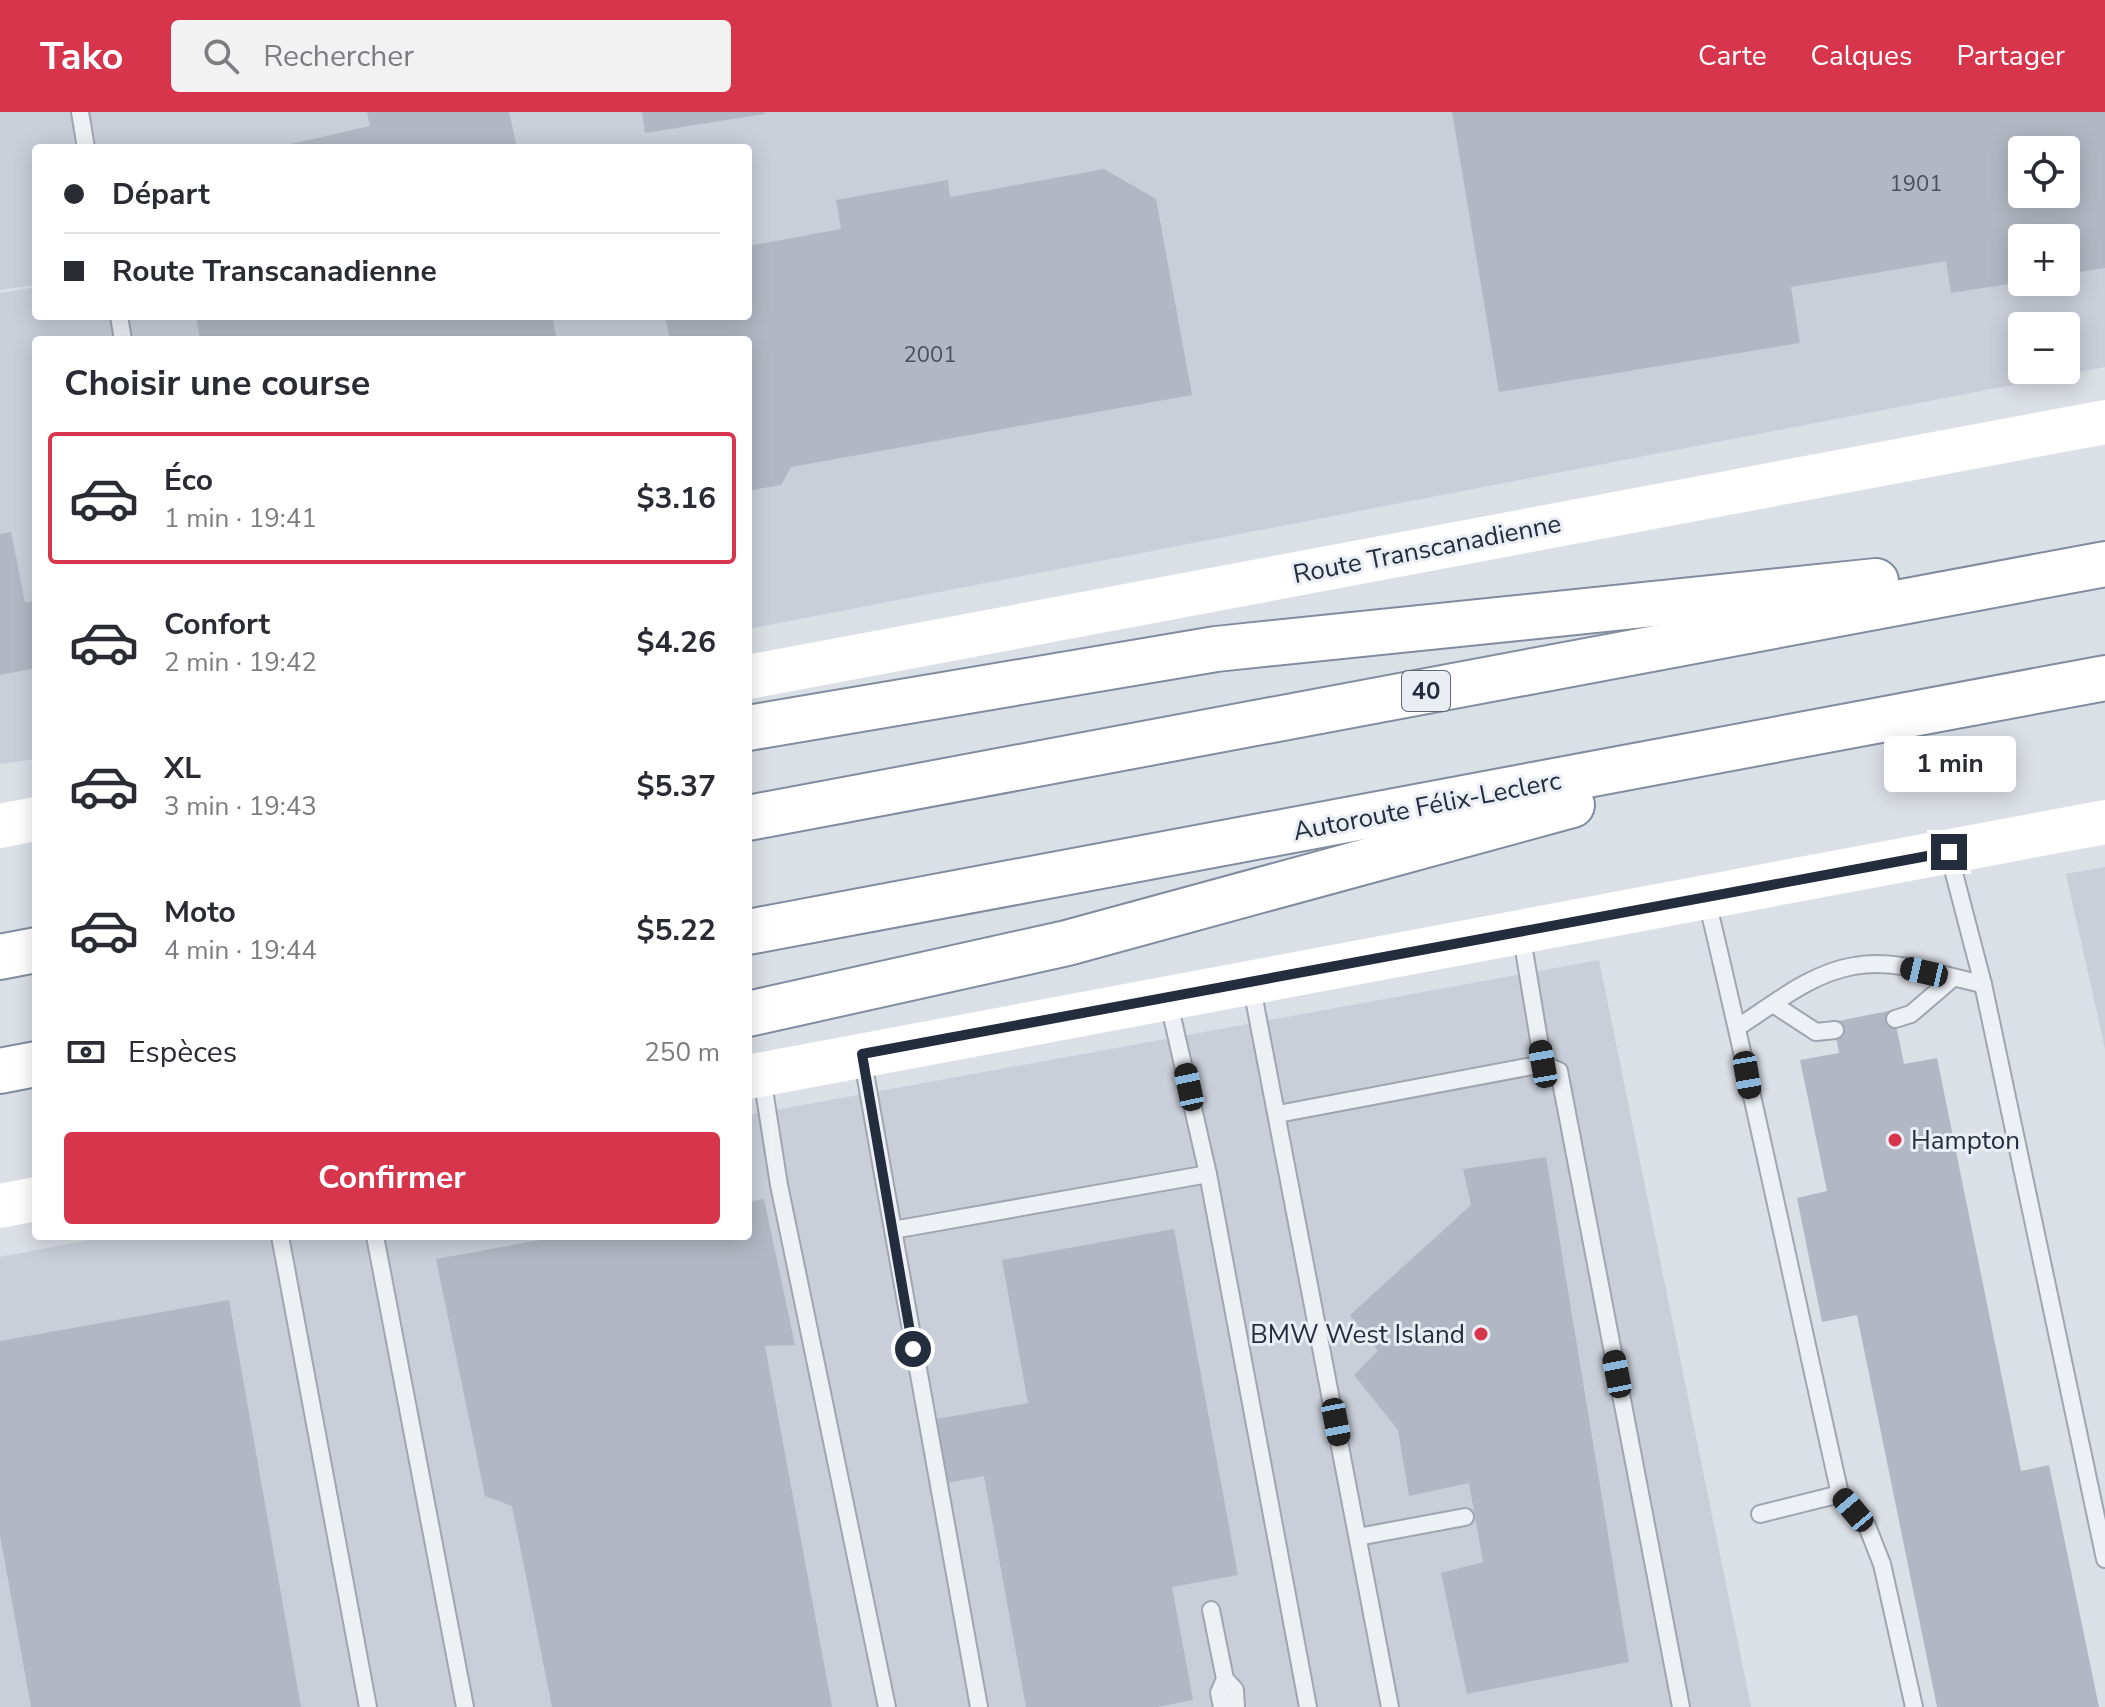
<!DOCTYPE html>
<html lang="fr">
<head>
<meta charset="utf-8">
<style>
	:root { --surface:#fff; --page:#f2f2f3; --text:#2b2b33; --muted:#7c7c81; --line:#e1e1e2; --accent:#d6354c }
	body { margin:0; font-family:"Nunito Sans",sans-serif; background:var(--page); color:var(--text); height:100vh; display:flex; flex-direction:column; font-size:30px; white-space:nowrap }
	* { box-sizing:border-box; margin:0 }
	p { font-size:26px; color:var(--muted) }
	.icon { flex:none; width:44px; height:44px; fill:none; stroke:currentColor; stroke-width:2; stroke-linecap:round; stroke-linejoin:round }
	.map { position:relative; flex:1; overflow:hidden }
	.panel { position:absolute; left:32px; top:224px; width:720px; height:904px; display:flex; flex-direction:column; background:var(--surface); border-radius:8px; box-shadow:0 4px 20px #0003 }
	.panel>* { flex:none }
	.top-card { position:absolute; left:32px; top:32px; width:720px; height:176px; border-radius:8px; box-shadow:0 4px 20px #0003; display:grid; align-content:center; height:176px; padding:0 32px; background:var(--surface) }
	.buttons { position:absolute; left:2008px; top:24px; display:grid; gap:16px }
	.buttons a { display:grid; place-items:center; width:72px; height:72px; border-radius:8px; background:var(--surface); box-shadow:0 4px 20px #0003; font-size:40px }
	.end { position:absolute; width:36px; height:36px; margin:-18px; border:10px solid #242d3d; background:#fff; box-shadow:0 0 0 4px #fff }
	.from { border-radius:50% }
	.bubble { position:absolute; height:56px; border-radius:8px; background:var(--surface); box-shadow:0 4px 20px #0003; font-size:26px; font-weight:700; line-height:56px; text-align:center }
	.car { position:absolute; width:24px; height:48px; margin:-24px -12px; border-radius:10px; box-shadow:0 0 6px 2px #0007; background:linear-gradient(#222 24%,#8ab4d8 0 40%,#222 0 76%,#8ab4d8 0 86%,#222 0) }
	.top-card b { display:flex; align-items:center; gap:28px; height:76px; font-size:30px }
	.top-card b+b { border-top:2px solid var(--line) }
	.top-card i { width:20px; height:20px; background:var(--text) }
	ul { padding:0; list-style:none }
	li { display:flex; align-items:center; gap:24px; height:132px; margin:0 16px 12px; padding:0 16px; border:4px solid transparent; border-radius:8px }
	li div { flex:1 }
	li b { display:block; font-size:30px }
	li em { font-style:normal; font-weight:700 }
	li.active { border-color:var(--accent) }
	li>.icon { width:72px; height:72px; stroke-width:1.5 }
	h2 { padding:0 32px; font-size:36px; line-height:96px }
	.pay { display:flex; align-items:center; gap:20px; height:88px; padding:0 32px; font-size:30px }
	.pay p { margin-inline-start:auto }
	.button { display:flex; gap:16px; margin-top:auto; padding:16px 32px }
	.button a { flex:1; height:92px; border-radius:8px; background:var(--accent); color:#fff; font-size:32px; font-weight:700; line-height:92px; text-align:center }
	header { display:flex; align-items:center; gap:48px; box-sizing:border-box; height:112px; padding:0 40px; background:var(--accent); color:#fff }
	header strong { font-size:38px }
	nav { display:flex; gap:44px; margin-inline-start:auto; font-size:28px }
	.search { width:560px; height:72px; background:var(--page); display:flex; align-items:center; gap:20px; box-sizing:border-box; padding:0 28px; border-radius:8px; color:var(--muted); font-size:30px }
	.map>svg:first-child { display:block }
	.built { fill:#c9ced8; fill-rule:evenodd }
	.building { fill:#b2b8c3; fill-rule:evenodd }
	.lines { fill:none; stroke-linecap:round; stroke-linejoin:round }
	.lane-casing { stroke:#a0a6b0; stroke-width:20 }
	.highway-casing { stroke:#818c9e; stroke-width:48 }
	.lane { stroke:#edf0f5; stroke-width:16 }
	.secondary { stroke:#fff; stroke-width:44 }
	.highway { stroke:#fff; stroke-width:44 }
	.route { stroke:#242d3d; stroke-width:10 }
	.poi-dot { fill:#d6354c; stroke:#eaeef4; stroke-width:3 }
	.labels { text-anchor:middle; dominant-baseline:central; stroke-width:6; stroke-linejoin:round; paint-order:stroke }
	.number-label { font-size:22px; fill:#48505e }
	.shield { fill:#eaeef4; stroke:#5f6774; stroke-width:2 }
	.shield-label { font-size:24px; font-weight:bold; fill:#242d3d }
	.street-label { font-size:26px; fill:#242d3d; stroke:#eaeef4 }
	.poi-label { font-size:26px; fill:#242d3d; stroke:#eaeef4; text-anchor:start }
</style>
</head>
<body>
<header>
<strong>Tako</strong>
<div class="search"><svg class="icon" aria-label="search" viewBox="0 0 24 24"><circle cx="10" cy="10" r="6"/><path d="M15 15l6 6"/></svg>Rechercher</div>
<nav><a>Carte</a><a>Calques</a><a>Partager</a></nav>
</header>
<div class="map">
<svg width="2105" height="1595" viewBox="0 0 2105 1595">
	<rect width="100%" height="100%" fill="#dbdfe6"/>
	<g class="built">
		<path d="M0,0H2105V255L748,517V228H36V647L0,652V181L36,175V204H748V36H36V173L0,178ZM2022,38H2066V82H2022ZM2022,126H2066V170H2022ZM2022,214H2066V258H2022Z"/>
		<polygon points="2105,755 2105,937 2066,762"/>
		<polygon points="1599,848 1751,1595 0,1595 0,1145 110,1124 748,1124 748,1003"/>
	</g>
	<g class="building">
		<polygon points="367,0 509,0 517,36 273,36 370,14"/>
		<polygon points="642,0 764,0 764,2 645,21"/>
		<path d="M1452,0H2105V156L2066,162V126H2022V170L1951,181L1946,149L1791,175L1800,231L1499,280ZM2022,38H2066V82H2022Z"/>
		<polygon points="1104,57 1156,87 1192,283 791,355 781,373 748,379 748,228 670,228 665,204 748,204 748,134 841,117 836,88 948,68 950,85"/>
		<polygon points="196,204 552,204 557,228 200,228"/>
		<polygon points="11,420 25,491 36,488 36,556 0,563 0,422"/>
		<polygon points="1893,898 1904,952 1937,946 2021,1359 2049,1353 2099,1595 1937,1595 1857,1203 1822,1210 1797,1086 1827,1079 1800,948 1839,941 1833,910"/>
		<polygon points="1546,1045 1629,1550 1467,1582 1441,1461 1483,1450 1469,1371 1409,1384 1398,1318 1354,1263 1378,1239 1350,1203 1471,1093 1463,1057"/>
		<polygon points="764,1087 795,1233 765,1234 832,1595 552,1595 512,1394 485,1384 436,1147 561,1124 748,1124 748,1090"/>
		<polygon points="1174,1117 1238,1463 1172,1475 1193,1588 1157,1595 1026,1595 984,1364 942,1372 930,1308 1028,1291 1002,1148"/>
		<polygon points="229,1188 301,1595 31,1595 0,1423 0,1229"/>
	</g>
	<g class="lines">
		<g class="lane-casing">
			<g id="lane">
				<polyline points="80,0 86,36"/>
				<polyline points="119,204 123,228"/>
				<polyline points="1949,742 1983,872 2105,1447"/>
				<path d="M1706,785C1754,983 1795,1183 1840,1382L1760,1402"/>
				<polyline points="1521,820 1543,952 1559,959 1681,1595"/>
				<polyline points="1251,871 1390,1595"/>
				<polyline points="1773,892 1816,920 1835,918"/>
				<polyline points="1895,907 1911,902 1953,866"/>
				<path d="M1738,915C1774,892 1811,861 1854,854C1896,846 1943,864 1983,872"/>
				<polyline points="862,944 893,1118 1208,1062 1168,887"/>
				<polyline points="762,965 779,1073 887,1595"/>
				<polyline points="1278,1002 1543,952"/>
				<polyline points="1208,1062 1308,1595"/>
				<polyline points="893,1118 979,1595"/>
				<polyline points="280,1124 368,1595"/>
				<polyline points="375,1124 465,1595"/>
				<polyline points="1840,1382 1867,1414 1882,1452 1914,1595"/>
				<polyline points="1358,1425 1465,1405"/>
				<polyline points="1211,1498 1225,1567 1219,1581 1222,1595"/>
				<polyline points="1225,1567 1235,1578 1236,1595"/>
			</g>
		</g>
		<g class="highway-casing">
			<g id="highway">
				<polyline points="748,616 1216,537 1876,469"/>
				<polyline points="748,706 2105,452"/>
				<polyline points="748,820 2105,566"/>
				<polyline points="0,845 36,838"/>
				<polyline points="748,902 1067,831 1572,693"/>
				<polyline points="0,959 36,952"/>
			</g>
		</g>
		<use href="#lane" class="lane"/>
		<g class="secondary">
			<polyline points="748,565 2105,310"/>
			<polyline points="0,714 36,707"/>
			<polyline points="748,965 2105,710"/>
			<polyline points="0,1094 36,1087"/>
		</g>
		<use href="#highway" class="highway"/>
	</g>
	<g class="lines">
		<polyline class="route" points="913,1237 862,942 1949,740"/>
	</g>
	<g class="poi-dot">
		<circle cx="1895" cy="1028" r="8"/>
		<circle cx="1481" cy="1222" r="8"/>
	</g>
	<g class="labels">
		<g class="number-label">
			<text x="1916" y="72">1901</text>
			<text x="930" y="243">2001</text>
		</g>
		<rect class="shield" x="1402" y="559" width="48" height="40" rx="6"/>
		<g class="shield-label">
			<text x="1426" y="579">40</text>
		</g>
		<g class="street-label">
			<text transform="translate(1427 437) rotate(-11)">Route Transcanadienne</text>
			<text transform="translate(1427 694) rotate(-11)">Autoroute Félix-Leclerc</text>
		</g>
		<g class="poi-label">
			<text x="1911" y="1028">Hampton</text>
			<text x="1465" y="1222" text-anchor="end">BMW West Island</text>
		</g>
	</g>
</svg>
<div class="buttons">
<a><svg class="icon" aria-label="locate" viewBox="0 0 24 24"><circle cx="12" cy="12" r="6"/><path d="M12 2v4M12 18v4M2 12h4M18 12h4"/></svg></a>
<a>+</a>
<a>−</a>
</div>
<i class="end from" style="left:913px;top:1237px"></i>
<i class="end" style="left:1949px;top:740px"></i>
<div class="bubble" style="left:1884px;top:624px;width:132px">1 min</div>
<i class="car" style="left:1924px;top:860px;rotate:283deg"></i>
<i class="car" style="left:1543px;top:952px;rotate:350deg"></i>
<i class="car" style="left:1747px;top:963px;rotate:170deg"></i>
<i class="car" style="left:1189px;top:975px;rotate:348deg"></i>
<i class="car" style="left:1617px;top:1262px;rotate:349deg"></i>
<i class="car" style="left:1336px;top:1310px;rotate:169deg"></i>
<i class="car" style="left:1853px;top:1398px;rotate:320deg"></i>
<div class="top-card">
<b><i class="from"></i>Départ</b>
<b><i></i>Route Transcanadienne</b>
</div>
<section class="panel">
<h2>Choisir une course</h2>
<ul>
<li class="active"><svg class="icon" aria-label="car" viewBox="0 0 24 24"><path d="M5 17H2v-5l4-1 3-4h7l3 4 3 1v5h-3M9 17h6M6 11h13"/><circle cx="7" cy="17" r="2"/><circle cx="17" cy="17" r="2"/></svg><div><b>Éco</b><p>1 min · 19:41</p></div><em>$3.16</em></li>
<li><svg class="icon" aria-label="car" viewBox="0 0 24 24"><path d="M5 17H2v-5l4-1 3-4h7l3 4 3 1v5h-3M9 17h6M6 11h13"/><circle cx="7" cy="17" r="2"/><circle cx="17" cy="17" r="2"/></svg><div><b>Confort</b><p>2 min · 19:42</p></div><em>$4.26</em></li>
<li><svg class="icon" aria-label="car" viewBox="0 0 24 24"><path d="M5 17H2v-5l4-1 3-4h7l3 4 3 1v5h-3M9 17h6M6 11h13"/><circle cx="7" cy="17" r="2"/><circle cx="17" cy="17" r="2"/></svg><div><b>XL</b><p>3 min · 19:43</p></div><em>$5.37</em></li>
<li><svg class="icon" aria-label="car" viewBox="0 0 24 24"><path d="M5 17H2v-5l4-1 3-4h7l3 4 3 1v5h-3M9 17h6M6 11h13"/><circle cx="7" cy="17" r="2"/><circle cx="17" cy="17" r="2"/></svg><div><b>Moto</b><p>4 min · 19:44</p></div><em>$5.22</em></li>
</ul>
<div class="pay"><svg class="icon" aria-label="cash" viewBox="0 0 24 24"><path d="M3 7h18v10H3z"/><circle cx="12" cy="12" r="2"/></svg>Espèces<p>250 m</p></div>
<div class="button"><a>Confirmer</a></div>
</section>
</div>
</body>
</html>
